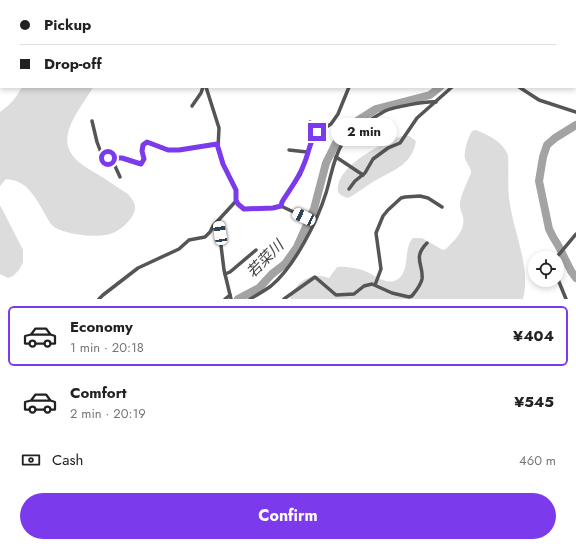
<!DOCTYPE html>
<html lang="en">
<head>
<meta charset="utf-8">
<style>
	:root { --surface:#fff; --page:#f2f2f2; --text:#222; --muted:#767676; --line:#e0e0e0; --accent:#7c3aed }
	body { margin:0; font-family:Jost,"Noto Sans JP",sans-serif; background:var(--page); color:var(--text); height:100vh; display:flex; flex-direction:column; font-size:15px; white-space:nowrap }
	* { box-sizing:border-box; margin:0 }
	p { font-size:13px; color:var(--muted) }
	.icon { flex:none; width:22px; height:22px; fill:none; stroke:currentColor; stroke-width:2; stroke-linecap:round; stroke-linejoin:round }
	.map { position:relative; height:299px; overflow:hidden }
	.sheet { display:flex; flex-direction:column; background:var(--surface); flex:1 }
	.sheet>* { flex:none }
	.guide { position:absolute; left:0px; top:0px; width:576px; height:88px; box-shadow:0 2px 6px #0003; display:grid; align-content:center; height:88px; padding:0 20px; background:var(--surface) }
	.tools { position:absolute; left:528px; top:251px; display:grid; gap:8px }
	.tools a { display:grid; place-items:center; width:36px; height:36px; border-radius:50%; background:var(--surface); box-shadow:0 2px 6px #0003; font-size:20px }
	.end { position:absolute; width:18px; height:18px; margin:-9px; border:5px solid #7c3aed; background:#fff; box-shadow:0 0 0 2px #fff }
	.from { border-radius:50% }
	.bubble { position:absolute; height:28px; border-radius:14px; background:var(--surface); box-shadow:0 2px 6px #0003; font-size:13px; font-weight:700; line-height:28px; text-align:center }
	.car { position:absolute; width:12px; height:24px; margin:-12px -6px; border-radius:5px; box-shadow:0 0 3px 1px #0007; background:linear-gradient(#fff 24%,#345 0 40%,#fff 0 76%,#345 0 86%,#fff 0) }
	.guide b { display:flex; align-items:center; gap:14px; height:38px; font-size:15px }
	.guide b+b { border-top:1px solid var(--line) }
	.guide i { width:10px; height:10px; background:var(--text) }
	ul { padding:7px 0 0; list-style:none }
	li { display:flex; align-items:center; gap:12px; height:60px; margin:0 8px 6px; padding:0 12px; border:2px solid transparent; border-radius:6px }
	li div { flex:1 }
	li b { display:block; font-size:15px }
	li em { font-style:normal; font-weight:700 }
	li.active { border-color:var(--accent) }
	li>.icon { width:36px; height:36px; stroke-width:1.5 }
	.pay { display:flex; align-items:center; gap:10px; height:44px; padding:0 20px; font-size:15px }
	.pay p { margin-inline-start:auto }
	.action { display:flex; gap:8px; margin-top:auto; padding:8px 20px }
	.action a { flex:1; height:46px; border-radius:24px; background:var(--accent); color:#fff; font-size:16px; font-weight:700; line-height:46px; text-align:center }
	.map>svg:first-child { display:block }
	.green { fill:#dcdcdc }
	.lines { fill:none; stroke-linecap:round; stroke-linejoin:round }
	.river { stroke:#a3a3a3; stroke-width:8 }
	.minor { stroke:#555; stroke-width:3.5 }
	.route { stroke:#7c3aed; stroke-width:5 }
	.labels { text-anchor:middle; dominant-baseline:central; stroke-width:3.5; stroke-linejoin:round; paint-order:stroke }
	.water-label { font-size:15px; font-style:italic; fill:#444; stroke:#fff }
</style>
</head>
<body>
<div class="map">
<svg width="576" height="299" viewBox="0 0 576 299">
	<rect width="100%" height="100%" fill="#fff"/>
	<g class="green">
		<path d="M22,87H93C86,100 77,110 71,124C59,152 78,163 99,175C109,181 118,188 128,194C131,198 136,203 135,209C133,220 119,232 110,234C97,238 68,235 56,228C50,225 48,219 45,214C36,198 27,180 6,179L0,186V112C10,105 16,98 22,87Z"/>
		<path d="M476,130C489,135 503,142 508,155C509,172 507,189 510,205C515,235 531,270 523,299H290C292,288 304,277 315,276C319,275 325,277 329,278L337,267C346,266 356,268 365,271C373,274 384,284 394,281C412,275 402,249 413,238H422L443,250L446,249C454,241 466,230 463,217C462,212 459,208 460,203C462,192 467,183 471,173C471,167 468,166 466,161C462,154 468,138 472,131Z"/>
		<path d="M402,136H409L416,141C412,164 396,169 378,179C367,185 358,193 348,198C341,196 336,193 338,186C342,163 383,143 402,136Z"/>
		<polygon points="0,205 23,250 23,262 19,270 13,276 8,278 0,274"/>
	</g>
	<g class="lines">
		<g class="river">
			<polyline points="575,65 576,66"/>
			<polyline points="576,125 555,138 547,145 543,157 539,181 549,229 553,237 558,245 571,271 576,278"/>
			<polyline points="238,299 259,288 272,274 285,264 297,247 314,209 326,163 338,139 346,128 376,109 430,95 440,87"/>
		</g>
		<g class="minor">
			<polyline points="66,0 66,1"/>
			<polyline points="211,1 213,0"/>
			<polyline points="255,1 256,0"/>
			<polyline points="206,87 219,128 218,148 223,164 236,190 236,201 238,204 244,209 273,208 281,206 282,202 300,175 305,162 312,139 317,133 331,124 338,114 349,87"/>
			<polyline points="519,87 539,100 576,112"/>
			<polyline points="192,106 201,93 203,87"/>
			<polyline points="92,121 97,142 100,150 115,166 120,177"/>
			<polyline points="310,122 322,129"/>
			<polyline points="289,150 307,152"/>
			<polyline points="336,157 363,175"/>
			<polyline points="108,158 122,158 141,164 144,159 142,151 143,145 147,142 168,150 179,150 217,144"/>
			<polyline points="349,189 355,181 365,173 373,159 388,148 400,143 417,118 452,87"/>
			<polyline points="281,206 304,217"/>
			<polyline points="218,221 224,270 231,299"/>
			<polyline points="556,258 576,234"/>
			<polyline points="225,274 230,272 256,250"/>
			<polyline points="557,277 566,299"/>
			<polyline points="375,285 381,269 376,233 383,216 388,210 401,198 405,197 420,196 428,198 442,207"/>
			<polyline points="99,299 103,295 138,268 179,249 189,240 205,237 210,232 213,226 236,201"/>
			<polyline points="225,299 230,295"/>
			<path d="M250,299C257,295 264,291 271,286C294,267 317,222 326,193C331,177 333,159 342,144C349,133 374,117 385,111C393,107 427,101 436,102"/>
			<path d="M284,299L315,277L336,295L354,294L364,286L372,284L392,293L409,297L412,296C415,292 421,285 422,279C424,265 412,258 427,243"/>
		</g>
	</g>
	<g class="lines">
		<path class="route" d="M108,158H122L141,164L144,159L142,151L143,145L147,142L168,150H179L217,144L223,164L236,190V200L238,204L244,209L273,208L281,206L282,202C290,189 299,178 304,164C309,153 309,142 317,132"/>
	</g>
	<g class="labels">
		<g class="water-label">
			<text transform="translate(265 259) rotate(-45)">若菜川</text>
		</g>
	</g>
</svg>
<div class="tools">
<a><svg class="icon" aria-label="locate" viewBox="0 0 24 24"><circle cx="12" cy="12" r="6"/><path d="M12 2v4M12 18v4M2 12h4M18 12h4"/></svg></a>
</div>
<i class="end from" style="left:108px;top:158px"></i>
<i class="end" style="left:317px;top:132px"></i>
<div class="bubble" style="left:331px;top:118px;width:66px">2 min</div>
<i class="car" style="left:304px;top:217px;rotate:295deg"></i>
<i class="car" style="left:220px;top:233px;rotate:351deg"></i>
<div class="guide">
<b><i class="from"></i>Pickup</b>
<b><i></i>Drop-off</b>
</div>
</div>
<section class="sheet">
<ul>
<li class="active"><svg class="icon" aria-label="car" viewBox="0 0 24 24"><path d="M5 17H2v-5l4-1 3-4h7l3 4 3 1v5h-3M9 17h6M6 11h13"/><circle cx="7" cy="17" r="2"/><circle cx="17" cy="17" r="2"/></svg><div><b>Economy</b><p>1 min · 20:18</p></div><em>¥404</em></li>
<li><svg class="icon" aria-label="car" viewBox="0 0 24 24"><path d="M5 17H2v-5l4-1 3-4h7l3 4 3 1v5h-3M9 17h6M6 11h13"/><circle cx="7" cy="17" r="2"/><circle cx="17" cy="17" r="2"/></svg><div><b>Comfort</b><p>2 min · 20:19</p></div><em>¥545</em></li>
</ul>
<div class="pay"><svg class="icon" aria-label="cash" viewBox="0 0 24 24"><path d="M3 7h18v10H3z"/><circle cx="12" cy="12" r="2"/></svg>Cash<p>460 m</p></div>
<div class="action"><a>Confirm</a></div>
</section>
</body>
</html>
